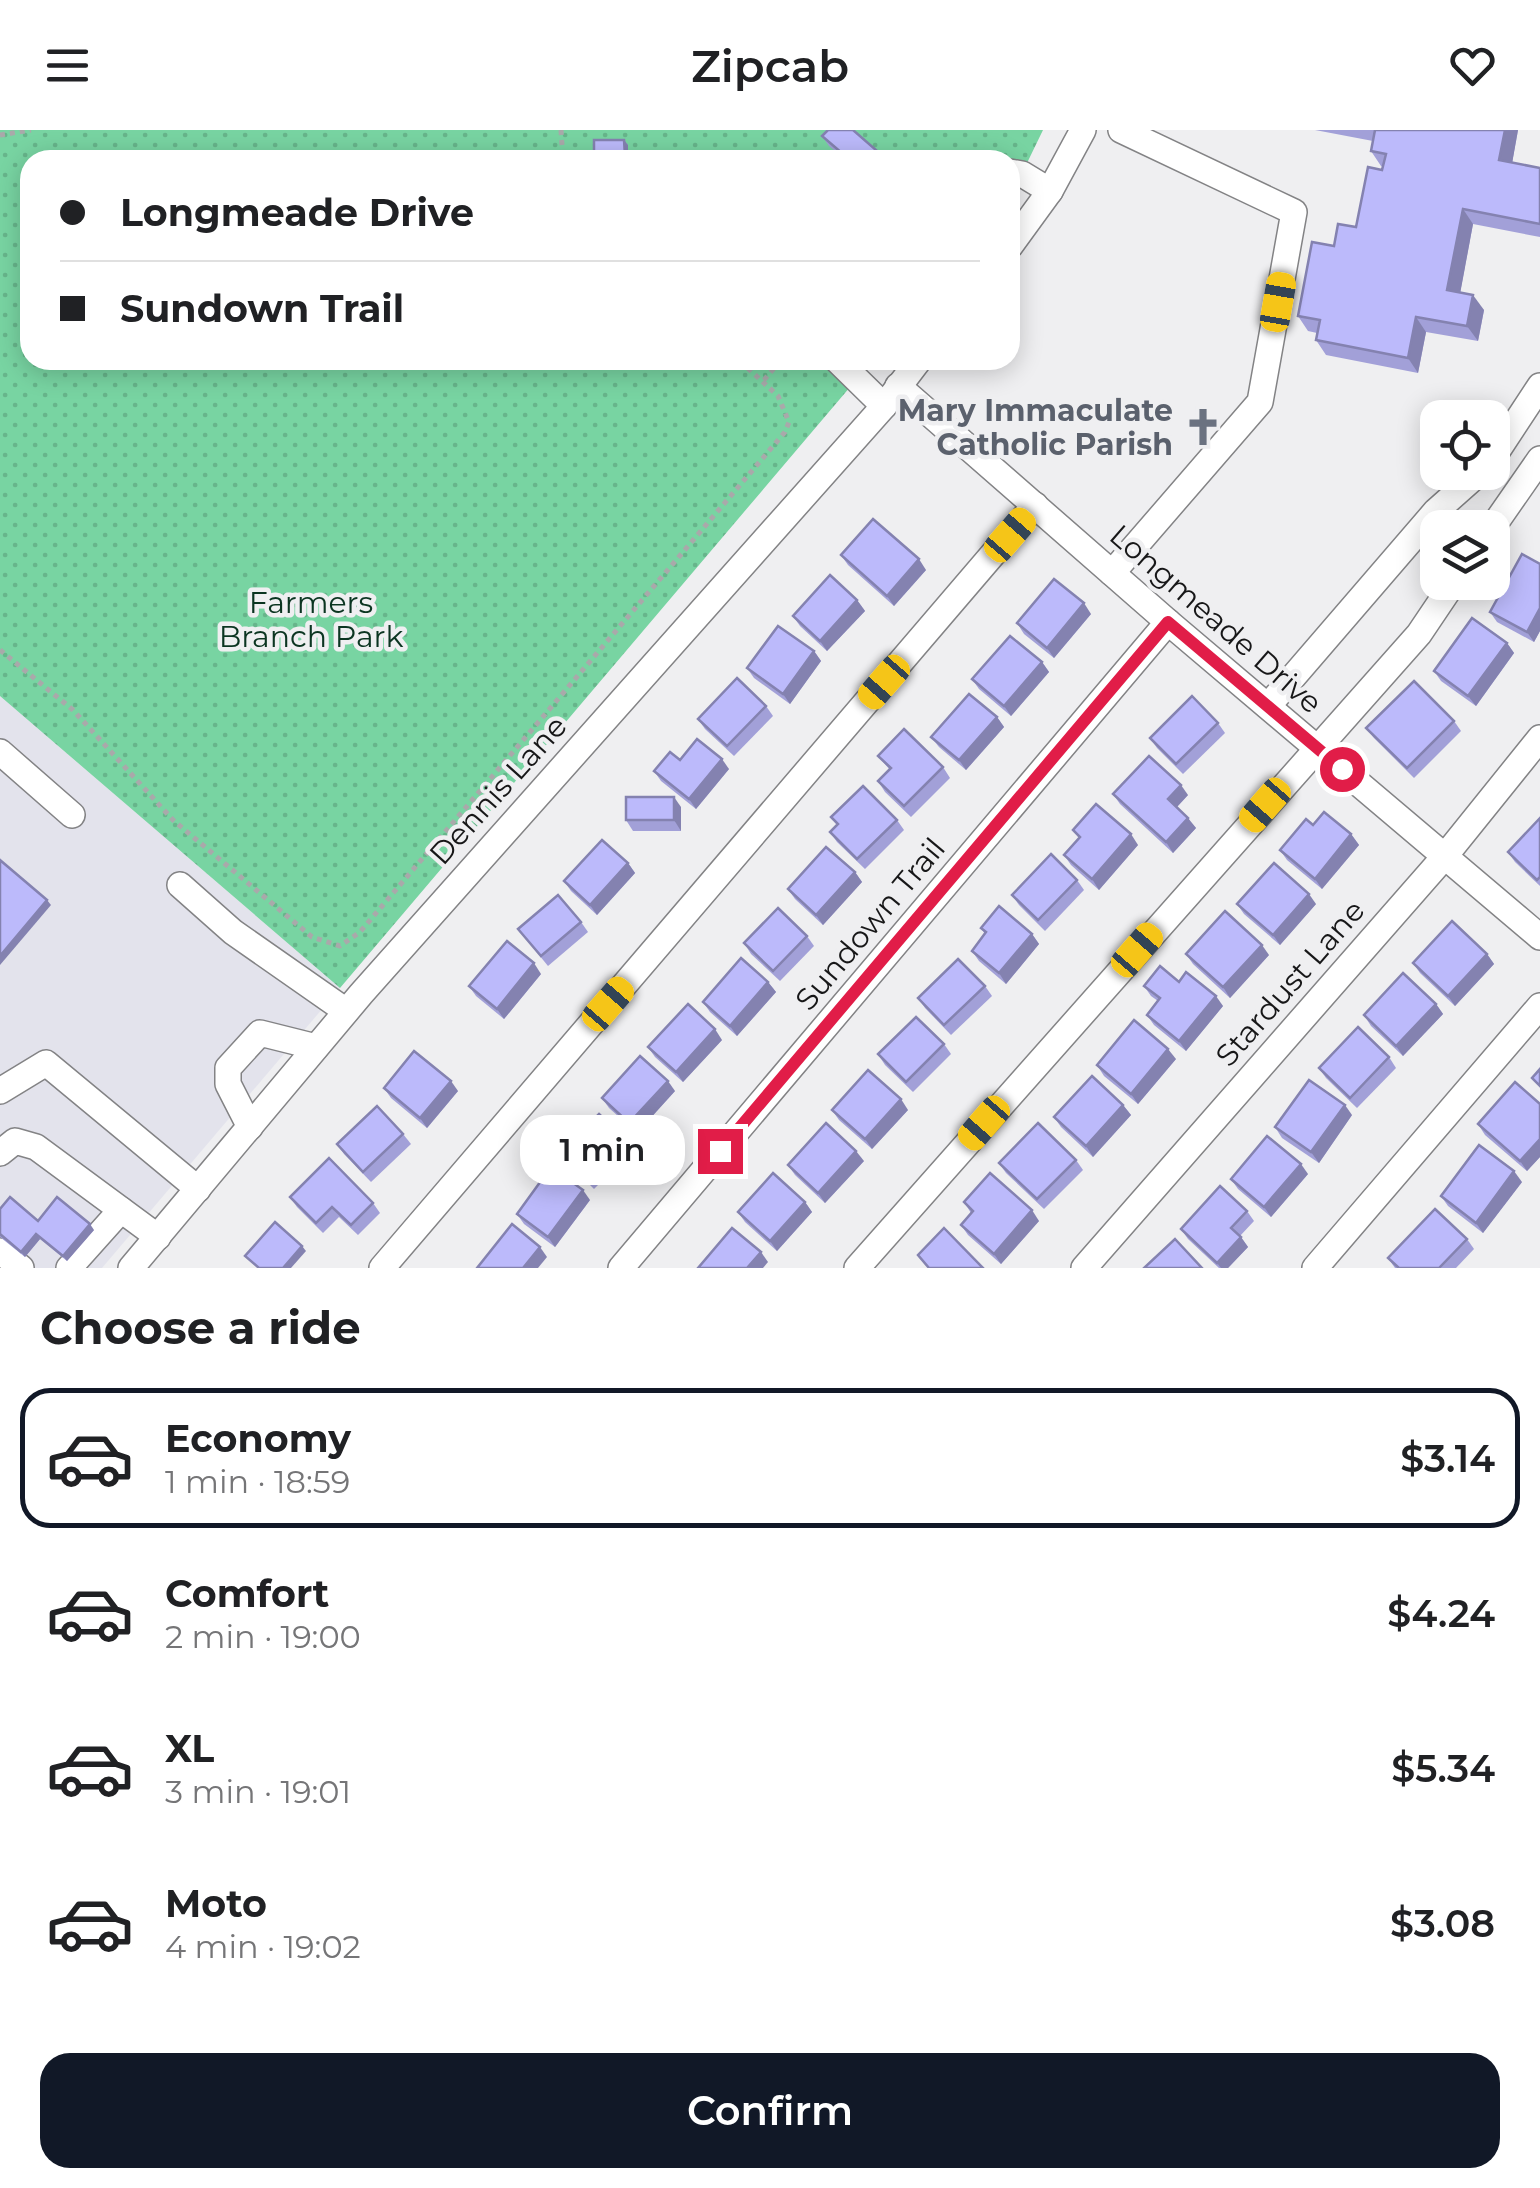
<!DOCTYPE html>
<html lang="en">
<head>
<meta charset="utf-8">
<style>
	:root { --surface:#fff; --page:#f2f2f2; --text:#202124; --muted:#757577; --line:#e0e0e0; --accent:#111827 }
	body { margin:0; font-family:Montserrat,sans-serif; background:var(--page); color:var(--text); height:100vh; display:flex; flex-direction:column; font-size:38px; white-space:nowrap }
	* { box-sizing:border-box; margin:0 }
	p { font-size:32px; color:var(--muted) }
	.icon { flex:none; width:55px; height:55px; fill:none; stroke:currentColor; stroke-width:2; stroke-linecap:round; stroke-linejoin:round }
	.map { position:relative; height:1138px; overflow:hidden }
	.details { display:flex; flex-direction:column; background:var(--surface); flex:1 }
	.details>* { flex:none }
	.guide { position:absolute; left:20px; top:20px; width:1000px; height:220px; border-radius:30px; box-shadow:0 5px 25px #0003; display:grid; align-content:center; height:220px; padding:0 40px; background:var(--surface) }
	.controls { position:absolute; left:1420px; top:270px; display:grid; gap:20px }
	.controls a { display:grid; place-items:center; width:90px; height:90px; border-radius:20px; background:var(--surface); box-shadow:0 5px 25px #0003; font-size:50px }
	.end { position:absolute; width:45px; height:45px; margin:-22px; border:12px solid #e11d48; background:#fff; box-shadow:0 0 0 5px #fff }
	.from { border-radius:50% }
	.bubble { position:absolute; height:70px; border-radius:30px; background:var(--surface); box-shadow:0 5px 25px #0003; font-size:32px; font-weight:600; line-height:70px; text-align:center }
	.car { position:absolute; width:30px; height:60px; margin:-30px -15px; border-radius:12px; box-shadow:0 0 8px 2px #0007; background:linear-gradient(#f5c518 24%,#345 0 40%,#f5c518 0 76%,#345 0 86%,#f5c518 0) }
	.guide b { display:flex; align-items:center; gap:35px; height:95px; font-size:38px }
	.guide b+b { border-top:2px solid var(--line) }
	.guide i { width:25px; height:25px; background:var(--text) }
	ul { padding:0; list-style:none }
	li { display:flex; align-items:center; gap:30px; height:140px; margin:0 20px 15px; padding:0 20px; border:5px solid transparent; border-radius:30px }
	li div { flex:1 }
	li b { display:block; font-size:38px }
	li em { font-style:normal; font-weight:600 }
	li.selected { border-color:var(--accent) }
	li>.icon { width:90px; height:90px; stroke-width:1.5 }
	h2 { padding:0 40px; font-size:45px; line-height:120px }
	.primary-button { display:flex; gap:20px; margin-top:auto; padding:20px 40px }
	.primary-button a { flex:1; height:115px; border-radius:30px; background:var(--accent); color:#fff; font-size:40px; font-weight:600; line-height:115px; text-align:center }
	header { display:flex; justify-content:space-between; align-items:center; height:130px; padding:0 40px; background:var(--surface); font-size:45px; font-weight:600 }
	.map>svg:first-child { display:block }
	.built { fill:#e3e3ec }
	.park { fill:url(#park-dots) }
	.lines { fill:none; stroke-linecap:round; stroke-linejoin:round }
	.minor-casing { stroke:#838385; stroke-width:28 }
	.path { stroke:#a9a9aa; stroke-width:5; stroke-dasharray:5 5; stroke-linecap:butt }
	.minor { stroke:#fff; stroke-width:25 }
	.wall { fill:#a2a0d8 }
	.shaded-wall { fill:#8482b0 }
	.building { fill:#bcbafb; stroke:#8482b0; stroke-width:2.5 }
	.route { stroke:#e11d48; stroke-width:12 }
	.labels { text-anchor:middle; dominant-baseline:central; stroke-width:9; stroke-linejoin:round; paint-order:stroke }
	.worship-label { font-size:30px; font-weight:bold; fill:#5b616d; stroke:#efeff1; text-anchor:end }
	.park-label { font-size:30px; fill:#0b3521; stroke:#efeff1 }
	.street-label { font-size:30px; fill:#171718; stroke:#efeff1 }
</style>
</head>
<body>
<header><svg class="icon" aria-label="menu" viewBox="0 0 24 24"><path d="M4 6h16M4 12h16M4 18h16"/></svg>Zipcab<svg class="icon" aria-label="heart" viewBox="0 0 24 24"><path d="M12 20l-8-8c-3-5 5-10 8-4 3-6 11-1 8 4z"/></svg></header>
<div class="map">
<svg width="1540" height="1138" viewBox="0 0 1540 1138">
	<defs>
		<pattern id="park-dots" width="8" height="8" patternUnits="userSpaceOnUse" patternTransform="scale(2.5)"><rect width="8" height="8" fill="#78d4a2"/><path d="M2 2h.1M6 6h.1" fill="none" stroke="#67b58b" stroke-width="1.8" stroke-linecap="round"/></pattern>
	</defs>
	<rect width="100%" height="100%" fill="#efeff1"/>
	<polygon class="built" points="0,566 340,858 102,1138 5,1138 0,1134"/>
	<polygon class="park" points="0,0 1043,0 1010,68 1010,30 30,30 30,230 873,230 340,858 0,566"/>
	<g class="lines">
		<g class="minor-casing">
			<g id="minor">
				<polyline points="1010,42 1022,44 1050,61"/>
				<polyline points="1010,116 1050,61 1083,0"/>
				<polyline points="837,230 884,276"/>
				<polyline points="898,256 1168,492 1540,807"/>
				<polyline points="1492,329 1540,256"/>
				<polyline points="1492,398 1540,329"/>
				<polyline points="1112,443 1260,272 1294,82 1121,0"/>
				<polyline points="1268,576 1436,381 1480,342"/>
				<polyline points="0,622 72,685"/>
				<polyline points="180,755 233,802 346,881"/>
				<polyline points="0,961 46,933 198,1059"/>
				<polyline points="250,997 228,954 228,938 260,903 316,917"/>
				<polyline points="0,1023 15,1011 36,1017 158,1107"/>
				<polyline points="0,1121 21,1138"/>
				<polyline points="69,1138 121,1080"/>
				<polyline points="131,1138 361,864 884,276 919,230"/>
				<polyline points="382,1138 1035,375"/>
				<polyline points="621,1138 1168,492"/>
				<polyline points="857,1138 1419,504 1454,452"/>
				<polyline points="1084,1138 1445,726 1540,608"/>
				<polyline points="1315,1138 1540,876"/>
			</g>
		</g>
		<g class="path">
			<polyline points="561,0 563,30"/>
			<polyline points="0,5 31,0"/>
			<polyline points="764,250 781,230"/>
			<polyline points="0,520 73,580 173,690 312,807 340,816 360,802 785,302 789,292 778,266 739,230"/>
		</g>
		<use href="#minor" class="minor"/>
	</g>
	<g class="wall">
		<polygon points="1315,0 1518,0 1512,33 1540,38 1540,107 1473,94 1460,163 1484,180 1478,211 1426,202 1418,243 1326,225 1316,210 1317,203 1308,201 1298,186 1334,116 1356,97 1383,37 1381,36 1371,21 1373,11"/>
		<polygon points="822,6 876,20 883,30 846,30 829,16"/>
		<polygon points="624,10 628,15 628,30 597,30 594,25"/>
		<polygon points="841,425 926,440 894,476 848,435"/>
		<polygon points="1540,434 1540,501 1534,512 1497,492 1490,482"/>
		<polygon points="857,470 865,481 827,521 800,496 793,486"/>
		<polygon points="1091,484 1054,528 1024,504 1017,493"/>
		<polygon points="1507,513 1514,523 1476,576 1441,551 1434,541"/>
		<polygon points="814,521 821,531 790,574 754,548 747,538"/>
		<polygon points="1042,532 1049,542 1011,586 979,559 972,549"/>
		<polygon points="766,576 773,586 734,626 705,599 698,589"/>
		<polygon points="997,587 1004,597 966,640 939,617 931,607"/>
		<polygon points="1454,591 1461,601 1414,648 1374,608 1366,598"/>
		<polygon points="1218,593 1225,603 1183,644 1157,618 1150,608"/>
		<polygon points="878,626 943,637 950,648 911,687 885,662 878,651 890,640"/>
		<polygon points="680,630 729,639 696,679 661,651 654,641"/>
		<polygon points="1113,664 1188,665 1177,677 1196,698 1173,723 1120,674"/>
		<polygon points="681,677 681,701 633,701 626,690"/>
		<polygon points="831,687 897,690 904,700 865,739 837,712 830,702 837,695"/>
		<polygon points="1540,688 1540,756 1515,732 1508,722"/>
		<polygon points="1313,695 1351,704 1359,715 1322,759 1287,730 1280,720"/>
		<polygon points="1073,700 1138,715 1099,760 1071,735 1064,725 1079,708"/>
		<polygon points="628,733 635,743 597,785 571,761 564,751"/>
		<polygon points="855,742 862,752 823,795 795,769 788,759"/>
		<polygon points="1077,750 1084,760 1045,801 1019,775 1012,765"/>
		<polygon points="1237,774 1316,774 1280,815 1244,784"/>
		<polygon points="581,792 588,802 548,836 518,799"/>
		<polygon points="981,798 1032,804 1039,814 1006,854 979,831 972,821 985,804"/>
		<polygon points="807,806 814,816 780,851 751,824 744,813"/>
		<polygon points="1186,824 1269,825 1230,868 1193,834"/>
		<polygon points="1487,824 1494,834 1455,876 1420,843 1413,833"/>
		<polygon points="541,844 504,889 476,866 469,856"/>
		<polygon points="768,852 776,862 737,906 710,882 703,872"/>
		<polygon points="1179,852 1223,876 1186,921 1154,895 1147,885 1158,871 1151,866 1144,856"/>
		<polygon points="985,856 992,866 951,905 925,878 918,868"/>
		<polygon points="1436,874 1443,884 1403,926 1371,896 1364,885"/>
		<polygon points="722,910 683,952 655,927 648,917"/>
		<polygon points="944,914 951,924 913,962 885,935 878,924"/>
		<polygon points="1389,927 1396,938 1357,978 1326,948 1319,938"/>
		<polygon points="1176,929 1138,974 1104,946 1097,935"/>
		<polygon points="384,958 458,961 427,998 391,968"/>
		<polygon points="675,961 637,1003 609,978 602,968"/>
		<polygon points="1540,974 1540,1027 1527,1041 1485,1005 1478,994"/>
		<polygon points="1123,975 1131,985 1093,1027 1061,997 1054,987"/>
		<polygon points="832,980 908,980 872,1019 839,990"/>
		<polygon points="1352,985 1319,1033 1282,1008 1275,997"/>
		<polygon points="403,1004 411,1014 371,1052 344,1024 337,1014"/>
		<polygon points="626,1010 633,1020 594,1059 568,1033 561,1022"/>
		<polygon points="1076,1030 1083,1040 1044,1079 1006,1043 999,1033"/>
		<polygon points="864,1031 825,1073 795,1045 788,1035"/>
		<polygon points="1308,1044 1271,1087 1238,1059 1231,1049"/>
		<polygon points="1522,1052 1483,1103 1448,1076 1441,1066"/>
		<polygon points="290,1067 373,1073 380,1083 358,1105 339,1087 323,1103 297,1077"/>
		<polygon points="590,1070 555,1117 524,1094 517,1084"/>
		<polygon points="805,1072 812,1082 777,1121 745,1092 738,1082"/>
		<polygon points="964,1072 1039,1091 1001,1134 968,1105 961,1095 971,1083"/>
		<polygon points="0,1079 38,1091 94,1100 67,1131 40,1109 25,1127 0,1107"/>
		<polygon points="1247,1081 1254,1091 1240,1106 1248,1117 1228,1138 1219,1138 1188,1109 1181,1099"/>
		<polygon points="1467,1109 1474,1119 1456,1138 1395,1138 1388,1128"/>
	</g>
	<g class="shaded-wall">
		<polygon points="1505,0 1518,0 1510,45 1499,30"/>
		<polygon points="624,10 628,15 628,30 625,26"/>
		<polygon points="1463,79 1473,94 1458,175 1447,160"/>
		<polygon points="1473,165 1484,180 1478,211 1467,196"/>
		<polygon points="1416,187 1426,202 1418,243 1408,228"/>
		<polygon points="919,429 926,440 894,476 887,466"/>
		<polygon points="857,470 865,481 827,521 820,511"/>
		<polygon points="1084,473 1091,484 1054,528 1047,518"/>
		<polygon points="1540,478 1540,501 1534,512 1527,502"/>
		<polygon points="1507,513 1514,523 1476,576 1468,566"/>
		<polygon points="814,521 821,531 790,574 783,564"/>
		<polygon points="1042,532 1049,542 1011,586 1004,576"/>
		<polygon points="997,587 1004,597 966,640 959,630"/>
		<polygon points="722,629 729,639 696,679 689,669"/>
		<polygon points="1181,655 1188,665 1175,679 1168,669"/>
		<polygon points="674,667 681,677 681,701 674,690"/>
		<polygon points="1188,688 1196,698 1173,723 1166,712"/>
		<polygon points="1131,704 1138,715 1099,760 1092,749"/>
		<polygon points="1351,704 1359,715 1322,759 1315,749"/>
		<polygon points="628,733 635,743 597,785 590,775"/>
		<polygon points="855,742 862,752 823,795 816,785"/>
		<polygon points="1309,764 1316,774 1280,815 1273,805"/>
		<polygon points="47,770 51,775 0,835 0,826"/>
		<polygon points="1032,804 1039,814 1006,854 999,843"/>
		<polygon points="1262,815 1269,825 1230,868 1223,857"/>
		<polygon points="1487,824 1494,834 1455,876 1448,866"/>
		<polygon points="534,833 541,844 504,889 497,879"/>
		<polygon points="768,852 776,862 737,906 730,896"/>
		<polygon points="1216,866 1223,876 1186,921 1179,911"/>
		<polygon points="1436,874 1443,884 1403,926 1396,916"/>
		<polygon points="715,899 722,910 683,952 676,942"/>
		<polygon points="1168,919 1176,929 1138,974 1131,964"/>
		<polygon points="451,951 458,961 427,998 420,988"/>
		<polygon points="668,951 675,961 637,1003 629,993"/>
		<polygon points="901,969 908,980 872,1019 865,1009"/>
		<polygon points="1123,975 1131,985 1093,1027 1086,1016"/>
		<polygon points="1345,975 1352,985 1319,1033 1311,1022"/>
		<polygon points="1540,1009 1540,1027 1527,1041 1520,1031"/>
		<polygon points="856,1021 864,1031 825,1073 818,1063"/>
		<polygon points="1301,1034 1308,1044 1271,1087 1264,1077"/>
		<polygon points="1514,1041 1522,1052 1483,1103 1476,1093"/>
		<polygon points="583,1060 590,1070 555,1117 548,1107"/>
		<polygon points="805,1072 812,1082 777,1121 770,1111"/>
		<polygon points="1032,1080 1039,1091 1001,1134 994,1124"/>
		<polygon points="90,1094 94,1100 67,1131 63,1126"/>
		<polygon points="36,1104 40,1109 25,1127 21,1122"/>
		<polygon points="1241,1107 1248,1117 1228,1138 1221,1138 1217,1133"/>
		<polygon points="302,1116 306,1121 291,1138 283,1138"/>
		<polygon points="540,1117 547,1127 538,1138 523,1138"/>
		<polygon points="761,1122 768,1132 763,1138 747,1138"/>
	</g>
	<g class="building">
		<polygon points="828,0 853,0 876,20 866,30 850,30 822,6"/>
		<polygon points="1375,0 1505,0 1499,30 1540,38 1540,94 1463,79 1447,160 1473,165 1467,196 1416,187 1408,228 1316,210 1320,190 1298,186 1312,112 1334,116 1338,94 1356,97 1368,37 1382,40 1386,24 1371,21"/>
		<polygon points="594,10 624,10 625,26 594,25"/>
		<polygon points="873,389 919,429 887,466 841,425"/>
		<polygon points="1522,424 1540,434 1540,478 1527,502 1490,482"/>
		<polygon points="830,445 857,470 820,511 793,486"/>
		<polygon points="1054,449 1084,473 1047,518 1017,493"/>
		<polygon points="1472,488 1507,513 1468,566 1434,541"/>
		<polygon points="778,496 814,521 783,564 747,538"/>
		<polygon points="1010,506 1042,532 1004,576 972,549"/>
		<polygon points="737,548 766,576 727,616 698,589"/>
		<polygon points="1414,551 1454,591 1407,638 1366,598"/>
		<polygon points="969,564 997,587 959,630 931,607"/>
		<polygon points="1192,566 1218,593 1176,634 1150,608"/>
		<polygon points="904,599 943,637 904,676 878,651 891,638 878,626"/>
		<polygon points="697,609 722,629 689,669 654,641 670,622 680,630"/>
		<polygon points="1149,626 1181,655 1168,669 1188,688 1166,712 1113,664"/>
		<polygon points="863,656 897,690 857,729 830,702 838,694 831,687"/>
		<rect x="626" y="667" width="48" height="23"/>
		<polygon points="1096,674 1131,704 1092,749 1064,725 1080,707 1073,700"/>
		<polygon points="1324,682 1351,704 1315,749 1280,720 1306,689 1313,695"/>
		<polygon points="1540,688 1540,747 1537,750 1508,722"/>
		<polygon points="602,710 628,733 590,775 564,751"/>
		<polygon points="826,717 855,742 816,785 788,759"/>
		<polygon points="1051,724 1077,750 1038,790 1012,765"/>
		<polygon points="0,730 47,770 0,826"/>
		<polygon points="1274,733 1309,764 1273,805 1237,774"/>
		<polygon points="558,765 581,792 541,826 518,799"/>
		<polygon points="999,776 1032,804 999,843 972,821 986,802 981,798"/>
		<polygon points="778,778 807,806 773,841 744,813"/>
		<polygon points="1225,781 1262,815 1223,857 1186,824"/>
		<polygon points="1452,791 1487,824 1448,866 1413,833"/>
		<polygon points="507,811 534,833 497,879 469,856"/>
		<polygon points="741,828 768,852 730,896 703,872"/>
		<polygon points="958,829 985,856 944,895 918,868"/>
		<polygon points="1160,836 1179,852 1186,842 1216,866 1179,911 1147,885 1160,868 1144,856"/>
		<polygon points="1403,843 1436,874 1396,916 1364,885"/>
		<polygon points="688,874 715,899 676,942 648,917"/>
		<polygon points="916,887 944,914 906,952 878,924"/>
		<polygon points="1134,890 1168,919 1131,964 1097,935"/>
		<polygon points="1358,897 1389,927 1350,968 1319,938"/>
		<polygon points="414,921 451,951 420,988 384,958"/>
		<polygon points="640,926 668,951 629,993 602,968"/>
		<polygon points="1540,939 1540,956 1532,948"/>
		<polygon points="868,940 901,969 865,1009 832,980"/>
		<polygon points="1092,946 1123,975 1086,1016 1054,987"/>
		<polygon points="1309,950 1345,975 1311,1022 1275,997"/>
		<polygon points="1515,952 1540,974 1540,1009 1520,1031 1478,994"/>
		<polygon points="377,976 403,1004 363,1042 337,1014"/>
		<polygon points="599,984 626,1010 587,1049 561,1022"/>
		<polygon points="826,993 856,1021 818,1063 788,1035"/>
		<polygon points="1038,993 1076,1030 1037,1069 999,1033"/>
		<polygon points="1267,1006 1301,1034 1264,1077 1231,1049"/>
		<polygon points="1479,1015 1514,1041 1476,1093 1441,1066"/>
		<polygon points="329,1028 373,1073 351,1095 332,1077 316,1093 290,1067"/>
		<polygon points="551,1037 583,1060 548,1107 517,1084"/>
		<polygon points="773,1043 805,1072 770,1111 738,1082"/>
		<polygon points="990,1043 1032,1080 994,1124 961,1095 973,1081 964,1072"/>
		<polygon points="1220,1056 1247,1081 1231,1098 1241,1107 1217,1133 1181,1099"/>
		<polygon points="10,1067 38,1091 57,1067 90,1094 63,1126 36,1104 21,1122 0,1104 0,1079"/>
		<polygon points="1435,1079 1467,1109 1439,1138 1399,1138 1388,1128"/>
		<polygon points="275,1092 302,1116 283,1138 259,1138 245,1126"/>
		<polygon points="512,1094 540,1117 523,1138 477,1138"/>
		<polygon points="732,1098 761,1122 747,1138 698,1138"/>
		<polygon points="944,1098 983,1138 929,1138 918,1125"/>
		<polygon points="1175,1109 1202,1138 1144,1138"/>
	</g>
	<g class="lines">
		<polyline class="route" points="720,1021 1168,492 1342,639"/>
	</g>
	<defs>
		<g id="church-bare" transform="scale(3)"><path d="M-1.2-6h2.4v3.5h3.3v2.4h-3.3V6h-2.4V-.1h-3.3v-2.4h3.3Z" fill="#6b7280" stroke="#efeff1" stroke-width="2.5" paint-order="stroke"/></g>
	</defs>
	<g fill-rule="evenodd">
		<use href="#church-bare" x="1203" y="297"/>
	</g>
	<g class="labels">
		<g class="worship-label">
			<text x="1173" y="280">Mary Immaculate<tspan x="1173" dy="34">Catholic Parish</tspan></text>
		</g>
		<g class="park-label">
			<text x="311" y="472">Farmers<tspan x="311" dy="34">Branch Park</tspan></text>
		</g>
		<g class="street-label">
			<text transform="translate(1216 489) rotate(41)">Longmeade Drive</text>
			<text transform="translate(498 660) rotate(-48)">Dennis Lane</text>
			<text transform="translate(870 794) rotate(-50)">Sundown Trail</text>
			<text transform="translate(1290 853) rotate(-49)">Stardust Lane</text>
		</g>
	</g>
</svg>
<div class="controls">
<a><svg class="icon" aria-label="locate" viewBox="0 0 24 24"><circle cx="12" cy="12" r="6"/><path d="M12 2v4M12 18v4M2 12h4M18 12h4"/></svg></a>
<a><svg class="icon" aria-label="layers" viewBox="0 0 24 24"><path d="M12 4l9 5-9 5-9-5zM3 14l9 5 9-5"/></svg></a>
</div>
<i class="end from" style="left:1342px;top:639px"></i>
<i class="end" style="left:720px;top:1021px"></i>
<div class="bubble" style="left:520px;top:985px;width:165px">1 min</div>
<i class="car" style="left:1278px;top:172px;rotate:10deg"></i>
<i class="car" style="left:1010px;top:405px;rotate:41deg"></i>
<i class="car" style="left:884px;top:552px;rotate:221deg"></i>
<i class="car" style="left:1265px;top:675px;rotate:221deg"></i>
<i class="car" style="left:1137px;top:820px;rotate:41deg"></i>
<i class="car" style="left:608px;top:874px;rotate:41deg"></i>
<i class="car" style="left:984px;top:993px;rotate:221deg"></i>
<div class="guide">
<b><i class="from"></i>Longmeade Drive</b>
<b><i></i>Sundown Trail</b>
</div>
</div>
<section class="details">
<h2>Choose a ride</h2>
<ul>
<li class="selected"><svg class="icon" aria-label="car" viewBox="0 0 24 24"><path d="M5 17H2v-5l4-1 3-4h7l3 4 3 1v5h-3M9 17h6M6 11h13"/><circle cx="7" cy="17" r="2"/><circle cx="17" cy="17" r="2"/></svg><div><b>Economy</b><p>1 min · 18:59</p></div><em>$3.14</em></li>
<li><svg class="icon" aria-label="car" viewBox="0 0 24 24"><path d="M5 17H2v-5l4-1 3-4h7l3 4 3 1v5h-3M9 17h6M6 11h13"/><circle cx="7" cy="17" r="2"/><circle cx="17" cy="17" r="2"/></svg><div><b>Comfort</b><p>2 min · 19:00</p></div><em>$4.24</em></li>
<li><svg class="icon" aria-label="car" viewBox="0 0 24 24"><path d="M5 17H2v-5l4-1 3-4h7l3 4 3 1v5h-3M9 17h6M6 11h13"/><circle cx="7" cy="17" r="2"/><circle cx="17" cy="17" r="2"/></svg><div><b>XL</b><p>3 min · 19:01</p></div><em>$5.34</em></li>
<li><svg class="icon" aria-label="car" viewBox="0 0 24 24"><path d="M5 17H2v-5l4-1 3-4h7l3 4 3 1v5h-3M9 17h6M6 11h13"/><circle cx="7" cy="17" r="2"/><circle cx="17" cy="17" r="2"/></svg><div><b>Moto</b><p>4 min · 19:02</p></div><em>$3.08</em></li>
</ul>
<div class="primary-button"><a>Confirm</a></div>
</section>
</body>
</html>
